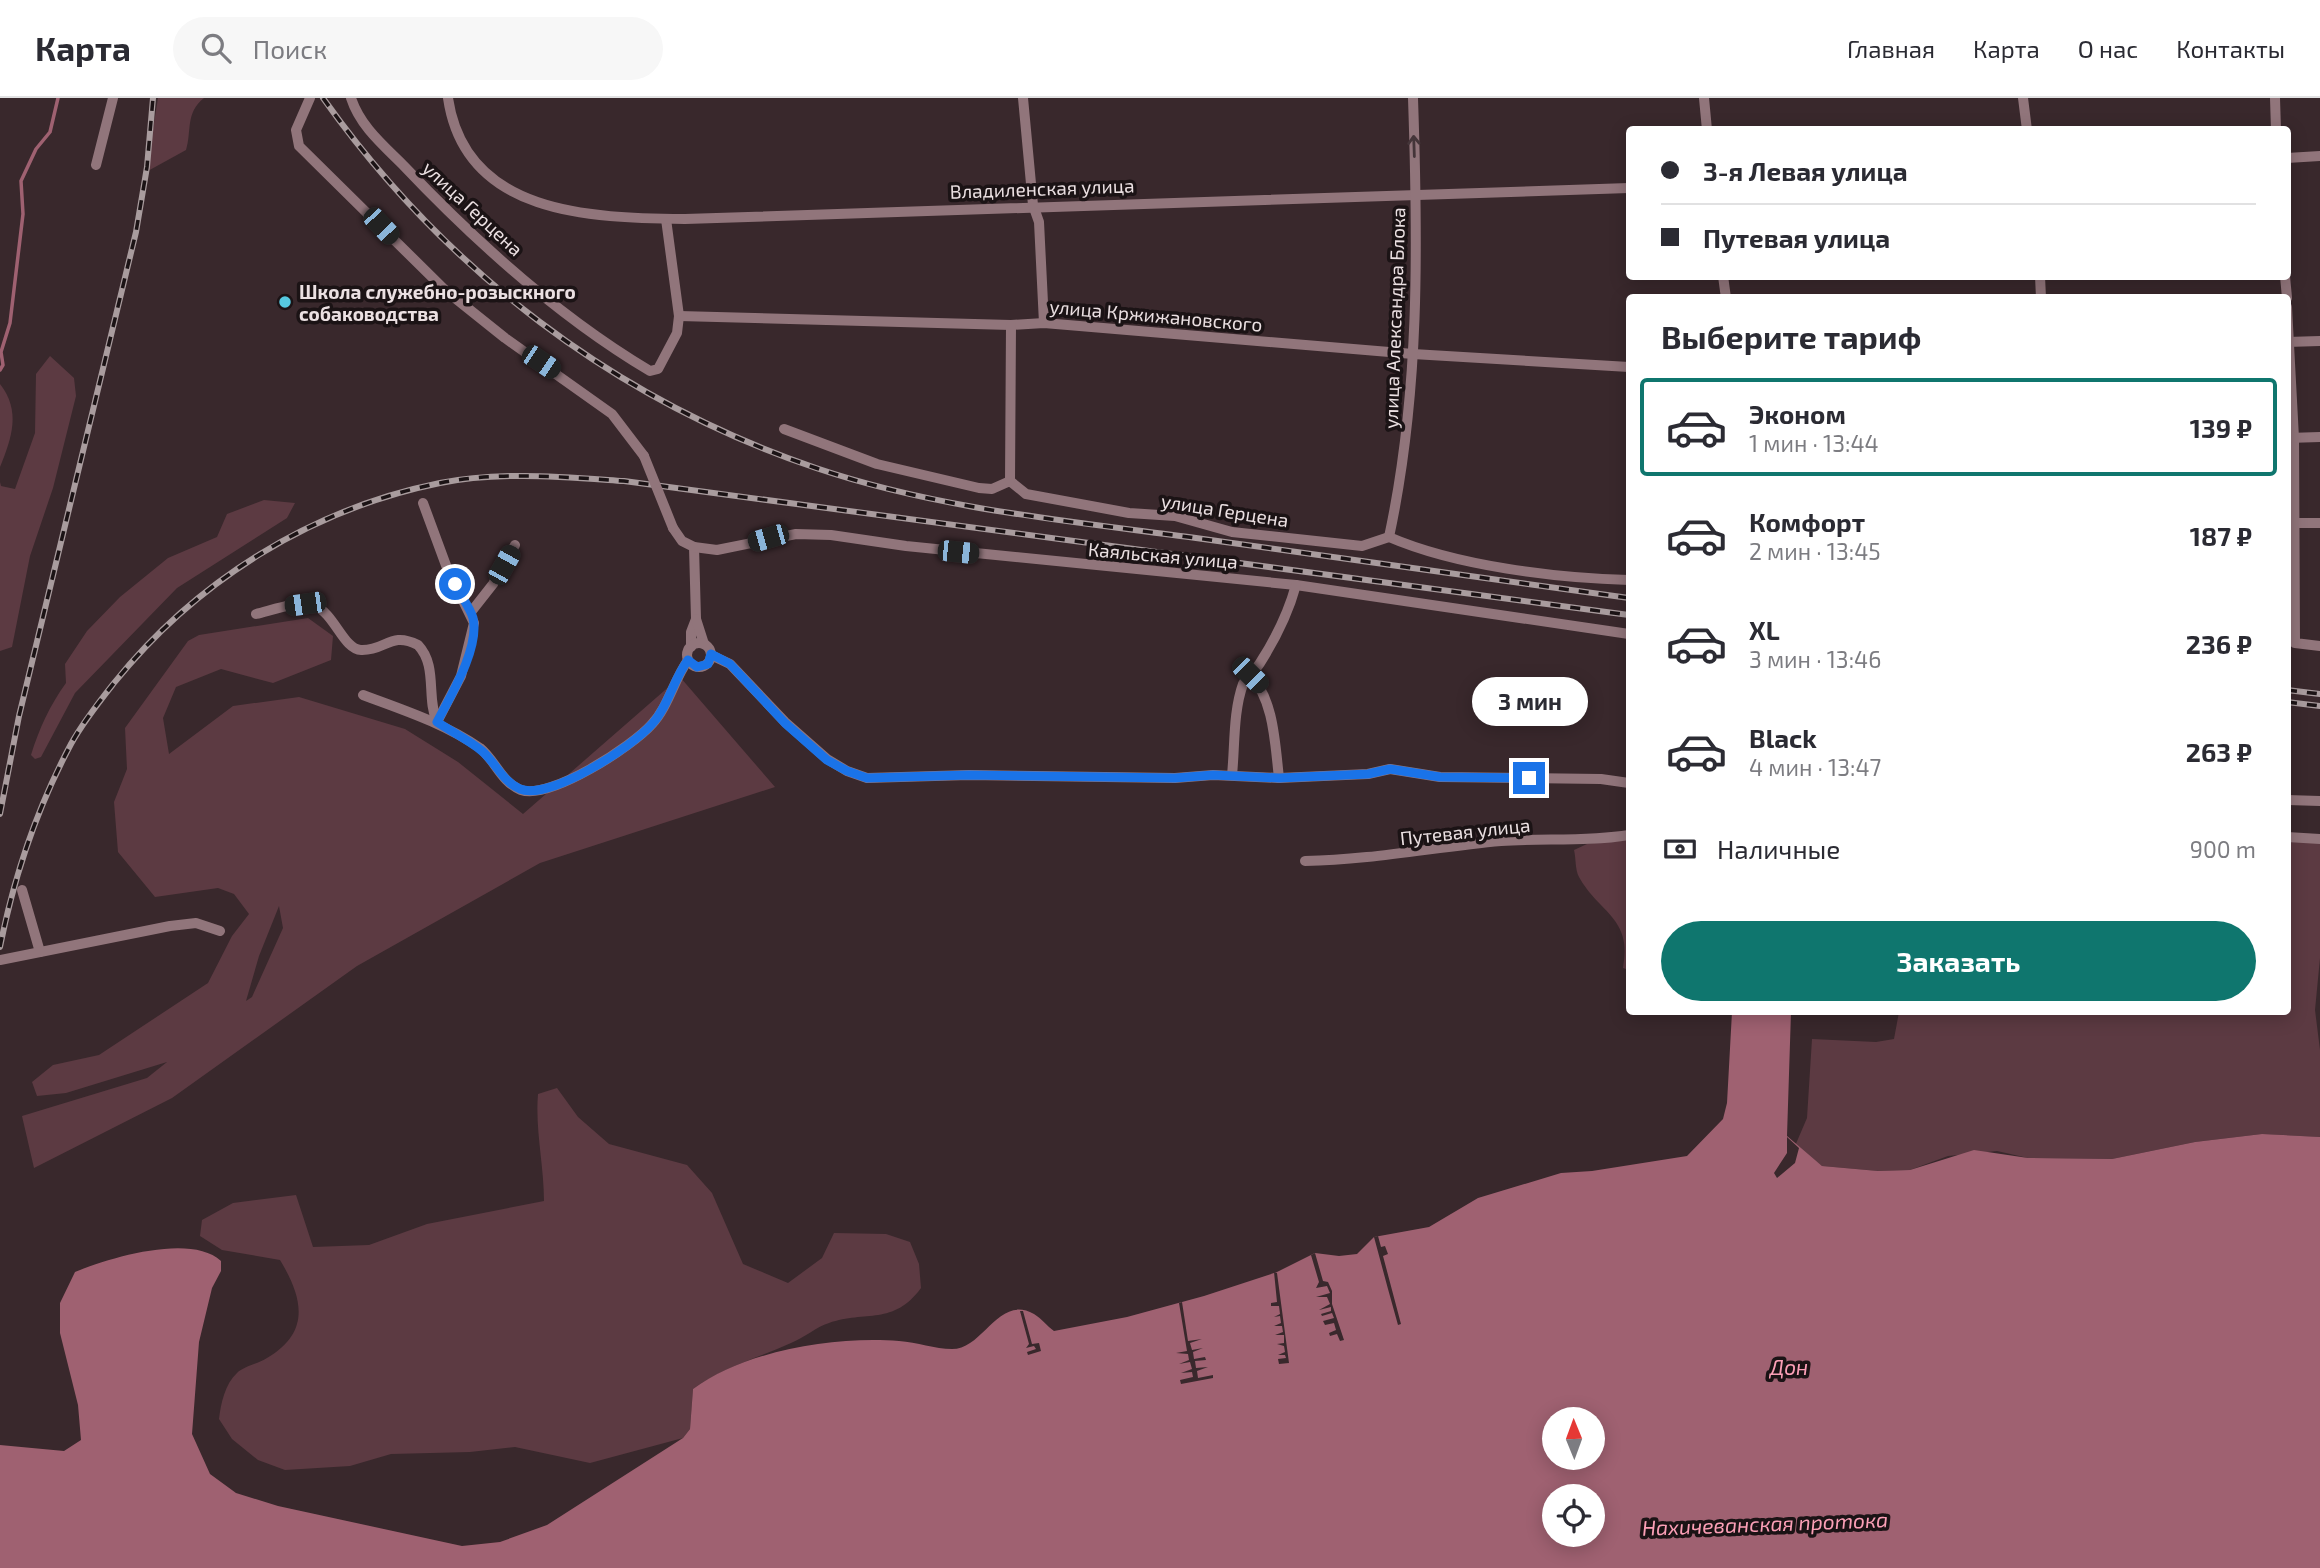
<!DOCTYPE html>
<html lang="ru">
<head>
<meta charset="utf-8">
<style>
	:root { --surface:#fff; --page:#f7f7f7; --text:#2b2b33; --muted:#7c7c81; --line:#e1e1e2; --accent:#0f766e }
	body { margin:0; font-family:"Exo 2",sans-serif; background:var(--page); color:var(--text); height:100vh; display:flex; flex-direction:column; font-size:26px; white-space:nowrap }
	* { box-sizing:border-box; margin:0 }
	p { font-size:23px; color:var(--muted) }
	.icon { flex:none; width:38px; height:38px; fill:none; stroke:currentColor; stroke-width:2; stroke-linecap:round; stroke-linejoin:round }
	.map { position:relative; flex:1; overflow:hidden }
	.panel { position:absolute; left:1626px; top:196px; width:665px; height:721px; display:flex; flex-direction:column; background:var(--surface); border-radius:7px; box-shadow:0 4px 18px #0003 }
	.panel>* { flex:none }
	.hud { position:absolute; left:1626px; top:28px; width:665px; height:154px; border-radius:7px; box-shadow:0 4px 18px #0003; display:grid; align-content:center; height:154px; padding:0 35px; background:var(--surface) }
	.needle { width:46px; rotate:359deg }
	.controls { position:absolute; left:1542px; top:1309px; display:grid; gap:14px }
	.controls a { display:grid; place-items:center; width:63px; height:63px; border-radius:50%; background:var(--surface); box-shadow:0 4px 18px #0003; font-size:35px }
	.end { position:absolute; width:32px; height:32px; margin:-16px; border:9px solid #1a73e8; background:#fff; box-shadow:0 0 0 4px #fff }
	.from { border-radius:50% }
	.bubble { position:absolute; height:49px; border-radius:24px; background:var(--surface); box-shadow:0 4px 18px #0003; font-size:23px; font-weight:700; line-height:49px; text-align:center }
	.car { position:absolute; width:21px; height:42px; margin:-21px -10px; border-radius:9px; box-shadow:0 0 5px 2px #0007; background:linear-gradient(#222 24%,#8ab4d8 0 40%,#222 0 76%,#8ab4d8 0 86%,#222 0) }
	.hud b { display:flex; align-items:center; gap:24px; height:66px; font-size:26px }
	.hud b+b { border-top:2px solid var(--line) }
	.hud i { width:18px; height:18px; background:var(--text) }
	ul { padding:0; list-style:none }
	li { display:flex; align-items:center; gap:21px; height:98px; margin:0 14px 10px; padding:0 21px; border:4px solid transparent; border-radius:7px }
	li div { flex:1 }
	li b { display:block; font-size:26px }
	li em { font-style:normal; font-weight:700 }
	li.current { border-color:var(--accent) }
	li>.icon { width:63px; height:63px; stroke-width:1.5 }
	h2 { padding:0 35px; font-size:32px; line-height:84px }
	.pay { display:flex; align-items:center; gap:18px; height:77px; padding:0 35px; font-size:26px }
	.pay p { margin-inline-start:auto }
	.action { display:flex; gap:14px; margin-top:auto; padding:14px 35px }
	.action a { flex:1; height:80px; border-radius:42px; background:var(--accent); color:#fff; font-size:28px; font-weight:700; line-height:80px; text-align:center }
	header { display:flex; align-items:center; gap:42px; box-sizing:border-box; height:98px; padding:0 35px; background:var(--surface); border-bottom:2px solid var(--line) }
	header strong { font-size:33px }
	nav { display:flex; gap:38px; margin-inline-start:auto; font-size:24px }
	.search { width:490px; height:63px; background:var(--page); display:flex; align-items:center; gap:18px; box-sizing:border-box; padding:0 24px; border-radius:38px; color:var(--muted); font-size:26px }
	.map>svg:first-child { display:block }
	.green { fill:#5c3a42; fill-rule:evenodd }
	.water { fill:#9f6171; fill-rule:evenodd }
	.pier { fill:#39282c }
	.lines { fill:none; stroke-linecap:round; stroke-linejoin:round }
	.stream { stroke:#9f6171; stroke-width:3.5 }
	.street { stroke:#91757b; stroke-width:10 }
	.rail-casing { stroke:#a99c9e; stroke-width:6 }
	.rail { stroke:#1b1315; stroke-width:3.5; stroke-dasharray:10; stroke-linecap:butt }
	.street-bridge { stroke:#91757b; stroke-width:10 }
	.oneway { stroke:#443539 }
	.route { stroke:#1a73e8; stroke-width:9 }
	.poi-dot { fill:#56c9e1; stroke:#1b1315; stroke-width:2.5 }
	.labels { text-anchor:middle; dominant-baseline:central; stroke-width:7; stroke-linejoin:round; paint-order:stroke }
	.street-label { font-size:19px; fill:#ebe0e2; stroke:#1b1315 }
	.poi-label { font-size:19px; font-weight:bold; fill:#ebe0e2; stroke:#1b1315; text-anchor:start }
	.water-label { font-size:21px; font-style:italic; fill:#fb9fb6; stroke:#1b1315 }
</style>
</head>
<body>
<header>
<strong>Карта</strong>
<div class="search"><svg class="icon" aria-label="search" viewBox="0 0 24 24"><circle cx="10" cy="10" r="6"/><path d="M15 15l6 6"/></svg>Поиск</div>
<nav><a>Главная</a><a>Карта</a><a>О нас</a><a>Контакты</a></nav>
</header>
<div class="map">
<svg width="2320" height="1470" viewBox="0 0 2320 1470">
	<rect width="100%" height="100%" fill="#39282c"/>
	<g class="green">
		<path d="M158,0H204C185,15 192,33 186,52L146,74Z"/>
		<polygon points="50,258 74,280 76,298 53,390 30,458 12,549 0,553 0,384 1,388 15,391 35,335 36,276"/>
		<path d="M0,286C21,313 12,339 0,369Z"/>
		<path d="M264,402L295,405L287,420L177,490L75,595L41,659L35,661L31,657C39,631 50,607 66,585L65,566L87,533L120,499L168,460L217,439L227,416Z"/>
		<path d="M308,520L333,538L331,562L273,585L221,571L176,589L163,620L169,656L233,608L299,599L405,631L458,664L523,716L680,579L775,689L540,765L357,868L172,1000L34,1070L22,1018L147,980L167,964L66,995L37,998L32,984L53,967L99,957L208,885L232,838L249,816L234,796L218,790L155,799L118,754L114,704L127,671L125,630L188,543L199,537ZM279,808L283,830L252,899L246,903L259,858Z"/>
		<path d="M1629,740V872L1623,870C1633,820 1599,815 1579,779C1575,772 1576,760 1574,752L1587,746Z"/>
		<polygon points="2287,743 2320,744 2320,860 2315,912 2320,952 2320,1039 2262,1036 2195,1044 2112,1061 2028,1060 1997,1053 1948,1058 1910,1072 1878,1073 1822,1068 1795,1048 1807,1020 1812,941 1876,944 1894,941 1899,914 2287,914"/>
		<path d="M557,990L578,1019L609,1046L687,1067L712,1095L743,1166L788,1185L822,1160L834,1135L886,1136L910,1144L919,1166L921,1190C893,1228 866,1212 829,1225C816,1229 804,1240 791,1245C758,1260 723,1269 693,1291L690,1331L683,1340L590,1365L515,1349L470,1354L391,1356L350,1368L285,1372L258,1362L232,1341L219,1321C221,1305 225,1286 237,1275C244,1268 258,1266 267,1260C311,1234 303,1200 280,1162L222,1152L200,1138L202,1122L233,1105L296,1097L313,1149L369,1147L427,1126L544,1103C544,1067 535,1032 538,996Z"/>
	</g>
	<path class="water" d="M1732,914H1791L1787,1038L1822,1068L1878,1073L1910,1072L1974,1052L2028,1060L2112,1061L2195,1044L2262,1036L2320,1039V1470H0V1347L64,1353L81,1342L78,1307L60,1235V1205L75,1174C109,1160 191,1135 221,1163V1173L212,1190L199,1244L192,1336L210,1376L236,1395L278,1408L462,1448L500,1444L547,1427L683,1340L690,1331L693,1291C746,1252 835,1238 899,1243C917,1244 935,1251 952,1251C984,1251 998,1196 1034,1216C1042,1221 1047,1228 1054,1233L1127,1219L1204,1198L1277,1174L1315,1155L1339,1158L1357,1156L1374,1139L1429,1129L1478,1100L1561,1075L1592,1073L1687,1058L1723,1021L1727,1005ZM1554,1321H1592V1360H1554ZM1554,1398H1592V1437H1554Z"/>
	<g class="pier">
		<polygon points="1787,1039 1799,1050 1795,1065 1777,1080 1774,1075 1787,1055"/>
		<polygon points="1378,1138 1381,1149 1385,1148 1388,1156 1383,1158 1401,1226 1398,1227 1388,1191 1374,1139"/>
		<polygon points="1315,1155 1323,1183 1328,1184 1332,1193 1332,1206 1344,1242 1340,1243 1337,1236 1330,1238 1329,1235 1336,1232 1334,1225 1325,1227 1323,1223 1334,1220 1332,1215 1322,1218 1321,1216 1331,1213 1331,1209 1319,1212 1330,1206 1327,1199 1316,1199 1330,1195 1327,1188 1316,1190 1319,1184 1311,1157"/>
		<polygon points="1274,1174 1277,1175 1289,1265 1279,1266 1278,1261 1286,1260 1285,1257 1278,1257 1285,1254 1284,1248 1277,1246 1284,1245 1284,1237 1275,1237 1283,1234 1282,1228 1274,1228 1281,1225 1280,1218 1274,1219 1280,1216 1279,1208 1271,1208 1271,1205 1277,1204"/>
		<polygon points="1182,1204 1188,1243 1202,1241 1190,1245 1192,1252 1203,1250 1193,1254 1194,1261 1205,1259 1206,1262 1195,1263 1196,1270 1208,1269 1197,1273 1198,1280 1213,1277 1213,1280 1181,1286 1180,1282 1193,1279 1192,1274 1181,1275 1192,1271 1190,1264 1179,1266 1189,1262 1188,1256 1176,1255 1187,1253 1179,1205"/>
		<polygon points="1020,1213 1023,1213 1032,1246 1039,1245 1041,1253 1028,1257 1027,1254 1036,1251 1034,1248 1026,1250 1029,1246"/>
	</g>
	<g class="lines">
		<polyline class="stream" points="0,272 3,267 1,254 10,225 23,116 21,83 36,51 50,34 58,0"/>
		<g class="street">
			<polyline points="310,0 296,32 299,48 445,192 505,240 612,316 644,358"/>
			<path d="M351,0C360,28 383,47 403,67C476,144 559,219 650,273L658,271L677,235L679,218L666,121"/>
			<path d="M448,0C465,117 590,120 685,121L1629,90"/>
			<polyline points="1023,0 1033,107 1039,124 1044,225"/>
			<polyline points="1704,0 1707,32"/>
			<polyline points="2023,0 2027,32"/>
			<polyline points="2275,0 2276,32"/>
			<polyline points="2287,60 2320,58"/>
			<polyline points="96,67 113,0"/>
			<polyline points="1723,178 1726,200"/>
			<polyline points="2040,178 2041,200"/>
			<polyline points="2285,178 2287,200"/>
			<polyline points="2287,209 2294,340 2295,545 2320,548"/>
			<polyline points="679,218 1011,227 1044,225 1413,256 1629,269"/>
			<polyline points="2287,244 2320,243"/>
			<path d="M784,331L877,366L979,390L992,391L1010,383L1026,396L1129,415L1175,418L1232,434L1362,448L1389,439C1456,468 1556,480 1629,482"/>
			<polyline points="2288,340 2320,339"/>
			<polyline points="1010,383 1011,227"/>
			<polyline points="423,405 447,470 474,525 461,578 437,624"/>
			<polyline points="2287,425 2320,425"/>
			<polyline points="673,430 682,443 694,449 696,521 691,534 691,549"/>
			<path d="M1389,439C1420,295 1418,147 1413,0"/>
			<polyline points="694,449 717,452 796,436 831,437 906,448 1296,487 1629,536"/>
			<polyline points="471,514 493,486 515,447"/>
			<path d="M256,516C273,512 298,502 315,508C334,515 344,552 361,552C386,553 390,533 418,547C438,568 426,600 437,624"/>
			<polyline points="696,521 704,546"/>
			<circle cx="699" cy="557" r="12"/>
			<polyline points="711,557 730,566 785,624 827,661 847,673 867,680 969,677 1175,680 1213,677 1279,680 1368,676 1390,671 1440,679 1601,681 1629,685"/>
			<path d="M1250,577C1274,601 1275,646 1279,680"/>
			<path d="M363,597C403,612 444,625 480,650C495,662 501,684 521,692C550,702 633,648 652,626C668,609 674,582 688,562"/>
			<path d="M1232,677C1235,648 1233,614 1243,586C1247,578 1255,573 1260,565C1276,540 1288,516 1296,487"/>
			<polyline points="2287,702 2320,703"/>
			<polyline points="2287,739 2320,741"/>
			<path d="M1305,763C1371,762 1435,749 1501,743C1544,740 1587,744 1629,737"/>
			<polyline points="22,792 40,854"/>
			<polyline points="0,862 170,828 196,825 220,833"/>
		</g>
		<g class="rail-casing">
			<g id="rail">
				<path d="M323,0C445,172 615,302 816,370C937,411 1069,423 1196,440C1340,460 1485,480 1629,500"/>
				<polyline points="2287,592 2320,596"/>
				<polyline points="2287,604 2320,608"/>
				<polyline points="0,716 19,618 136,134 147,69 153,0"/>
				<path d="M0,849C14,778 37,710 71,646C83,624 99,604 114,585C196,483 311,411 440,385C500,373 564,379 624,383L1629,517"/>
			</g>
		</g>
		<use href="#rail" class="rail"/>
		<polyline class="street-bridge" points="644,358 673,430"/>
	</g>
	<defs><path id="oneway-shaft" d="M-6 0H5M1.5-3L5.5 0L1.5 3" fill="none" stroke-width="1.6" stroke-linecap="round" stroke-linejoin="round" transform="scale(1.75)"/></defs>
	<use class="oneway" href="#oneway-shaft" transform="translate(1414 48) rotate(-92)"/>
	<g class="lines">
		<path class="route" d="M455,486C460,497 470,509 473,520C480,550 450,599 437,624C452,634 469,642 482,653C496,665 502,683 520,691C549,703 632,649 652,626C668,609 673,582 688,562L697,569L708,566L711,556L730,566L785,625L827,662L847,673L867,680L969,677L1175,680L1213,677L1279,680L1368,676L1390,671L1440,679L1529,680"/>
	</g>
	<circle class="poi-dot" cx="285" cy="204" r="7"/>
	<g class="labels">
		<g class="street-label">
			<text transform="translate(1042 90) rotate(-2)">Владиленская улица</text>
			<text transform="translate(473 110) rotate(43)">улица Герцена</text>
			<text transform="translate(1156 217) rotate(5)">улица Кржижановского</text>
			<text transform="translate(1394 220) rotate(-88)">улица Александра Блока</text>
			<text transform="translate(1225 412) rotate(9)">улица Герцена</text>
			<text transform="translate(1163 457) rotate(5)">Каяльская улица</text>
			<text transform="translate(1465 733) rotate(-6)">Путевая улица</text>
		</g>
		<g class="poi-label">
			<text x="299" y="193">Школа служебно-розыскного<tspan x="299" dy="22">собаководства</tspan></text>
		</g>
		<g class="water-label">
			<text x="1789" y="1268">Дон</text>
			<text transform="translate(1765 1425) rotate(-2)">Нахичеванская протока</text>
		</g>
	</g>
</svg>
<div class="controls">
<a><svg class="needle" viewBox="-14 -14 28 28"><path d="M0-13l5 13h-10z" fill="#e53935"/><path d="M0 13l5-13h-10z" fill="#7c7c81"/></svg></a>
<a><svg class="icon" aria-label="locate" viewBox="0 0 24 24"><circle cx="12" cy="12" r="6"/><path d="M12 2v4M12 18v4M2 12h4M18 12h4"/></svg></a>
</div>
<i class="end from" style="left:455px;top:486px"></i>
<i class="end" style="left:1529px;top:680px"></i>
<div class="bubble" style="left:1472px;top:579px;width:116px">3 мин</div>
<i class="car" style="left:381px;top:128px;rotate:137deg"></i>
<i class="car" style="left:541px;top:264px;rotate:124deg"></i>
<i class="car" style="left:768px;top:440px;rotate:254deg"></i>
<i class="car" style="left:958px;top:454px;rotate:96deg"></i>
<i class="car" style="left:504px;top:467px;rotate:29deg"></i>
<i class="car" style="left:305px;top:506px;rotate:262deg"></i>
<i class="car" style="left:1250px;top:577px;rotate:135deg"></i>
<div class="hud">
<b><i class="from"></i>3-я Левая улица</b>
<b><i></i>Путевая улица</b>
</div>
<section class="panel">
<h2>Выберите тариф</h2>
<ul>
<li class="current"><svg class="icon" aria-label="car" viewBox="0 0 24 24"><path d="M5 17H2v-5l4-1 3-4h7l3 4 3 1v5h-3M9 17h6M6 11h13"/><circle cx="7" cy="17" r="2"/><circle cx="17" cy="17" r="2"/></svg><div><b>Эконом</b><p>1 мин · 13:44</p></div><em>139 ₽</em></li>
<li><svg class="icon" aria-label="car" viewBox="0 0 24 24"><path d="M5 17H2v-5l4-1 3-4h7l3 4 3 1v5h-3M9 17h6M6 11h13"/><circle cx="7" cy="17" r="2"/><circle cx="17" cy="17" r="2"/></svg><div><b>Комфорт</b><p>2 мин · 13:45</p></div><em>187 ₽</em></li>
<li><svg class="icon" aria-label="car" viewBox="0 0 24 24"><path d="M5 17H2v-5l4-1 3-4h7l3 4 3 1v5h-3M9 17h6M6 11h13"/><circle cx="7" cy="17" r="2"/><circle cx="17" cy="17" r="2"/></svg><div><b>XL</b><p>3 мин · 13:46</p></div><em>236 ₽</em></li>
<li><svg class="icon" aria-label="car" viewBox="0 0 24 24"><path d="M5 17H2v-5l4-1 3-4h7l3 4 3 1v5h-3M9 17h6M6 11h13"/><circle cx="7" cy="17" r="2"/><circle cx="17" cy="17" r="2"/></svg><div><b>Black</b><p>4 мин · 13:47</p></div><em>263 ₽</em></li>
</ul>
<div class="pay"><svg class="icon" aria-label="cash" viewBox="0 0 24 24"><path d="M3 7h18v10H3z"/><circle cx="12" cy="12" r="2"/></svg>Наличные<p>900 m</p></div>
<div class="action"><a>Заказать</a></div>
</section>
</div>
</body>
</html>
